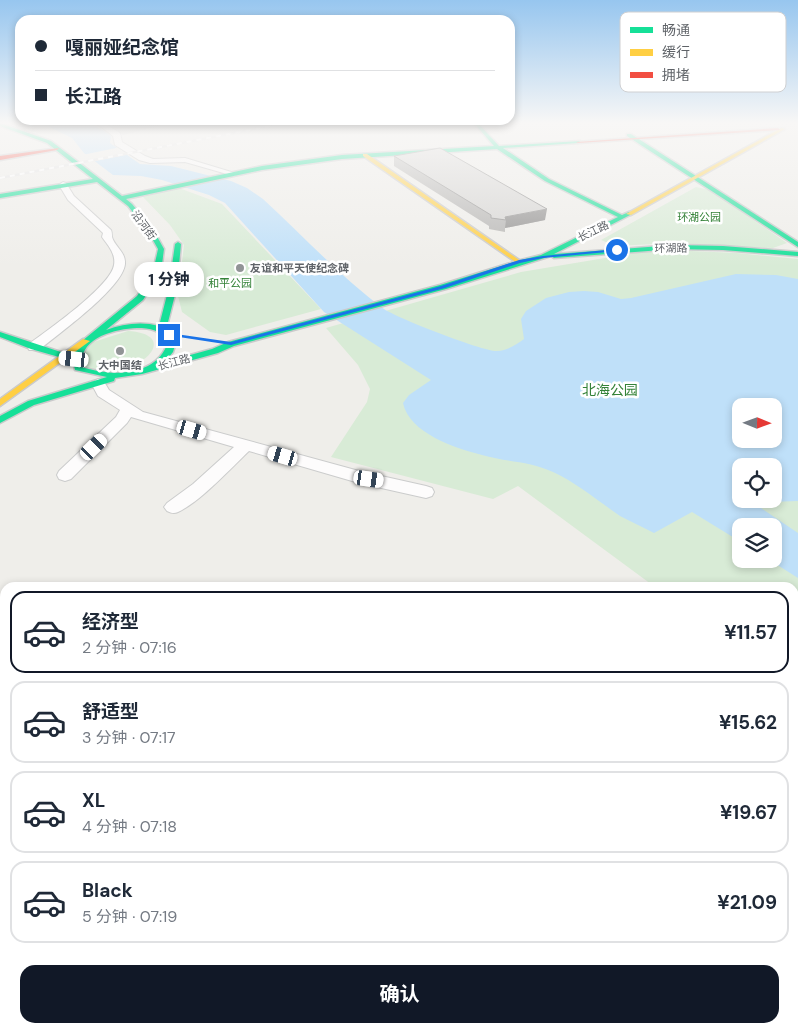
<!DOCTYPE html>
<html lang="zh">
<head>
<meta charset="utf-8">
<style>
	:root { --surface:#fff; --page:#f6f6f7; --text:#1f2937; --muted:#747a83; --line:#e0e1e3; --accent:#111827 }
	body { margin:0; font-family:"DM Sans","Noto Sans SC",sans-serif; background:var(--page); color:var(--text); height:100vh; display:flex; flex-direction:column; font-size:19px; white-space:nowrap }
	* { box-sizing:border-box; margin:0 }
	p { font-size:16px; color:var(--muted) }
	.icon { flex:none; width:28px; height:28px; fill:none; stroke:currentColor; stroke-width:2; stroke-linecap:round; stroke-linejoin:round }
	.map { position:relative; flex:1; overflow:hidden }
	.details { position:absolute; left:0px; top:582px; width:799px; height:451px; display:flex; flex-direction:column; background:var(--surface); border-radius:15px 15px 0 0; box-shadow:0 2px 8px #0003 }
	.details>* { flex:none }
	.guide { position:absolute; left:15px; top:15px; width:500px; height:110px; border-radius:15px; box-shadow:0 2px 8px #0003; display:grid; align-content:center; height:110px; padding:0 20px; background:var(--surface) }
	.needle { width:32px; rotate:91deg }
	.fabs { position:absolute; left:732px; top:398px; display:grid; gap:10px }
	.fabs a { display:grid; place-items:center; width:50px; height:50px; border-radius:10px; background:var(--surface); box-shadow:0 2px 8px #0003; font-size:25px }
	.end { position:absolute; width:22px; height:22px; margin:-11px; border:6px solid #1a73e8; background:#fff; box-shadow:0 0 0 2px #fff }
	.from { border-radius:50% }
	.bubble { position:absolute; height:35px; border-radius:15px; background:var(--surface); box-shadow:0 2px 8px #0003; font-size:16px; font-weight:700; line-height:35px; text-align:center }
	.car { position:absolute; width:15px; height:30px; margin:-15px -8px; border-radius:6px; box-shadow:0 0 4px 1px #0007; background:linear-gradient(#fff 24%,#345 0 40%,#fff 0 76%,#345 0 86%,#fff 0) }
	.guide b { display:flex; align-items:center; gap:18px; height:48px; font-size:19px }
	.guide b+b { border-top:1px solid var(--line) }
	.guide i { width:12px; height:12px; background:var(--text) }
	ul { padding:9px 0 0; list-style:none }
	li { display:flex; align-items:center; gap:15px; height:82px; margin:0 10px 8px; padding:0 10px; border:2px solid var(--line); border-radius:15px }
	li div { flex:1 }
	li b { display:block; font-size:19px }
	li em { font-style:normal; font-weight:700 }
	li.selected { border-color:var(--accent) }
	li>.icon { width:45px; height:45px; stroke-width:1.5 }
	.cta { display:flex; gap:10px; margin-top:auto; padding:10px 20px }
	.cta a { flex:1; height:58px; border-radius:15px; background:var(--accent); color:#fff; font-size:20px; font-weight:700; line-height:58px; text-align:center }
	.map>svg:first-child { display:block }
	.industrial { fill:#dfddda }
	.green { fill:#d8ebd6; fill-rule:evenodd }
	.water { fill:#bfe0f9; fill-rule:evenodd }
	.pier { fill:#efeeea }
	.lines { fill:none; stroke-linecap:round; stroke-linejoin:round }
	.street-casing { stroke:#cbcccc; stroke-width:2 }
	.fast-casing { stroke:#cacacb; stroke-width:3 }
	.slow-casing { stroke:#cacacb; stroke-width:3 }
	.jam-casing { stroke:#cacacb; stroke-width:3 }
	.street { fill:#fdfcfc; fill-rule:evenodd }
	.fast { fill:#16e098; fill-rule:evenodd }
	.slow { fill:#ffcf43; fill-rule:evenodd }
	.jam { fill:#f24e42; fill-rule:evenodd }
	.rail-casing { stroke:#e4e4e4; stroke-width:2.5 }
	.rail { stroke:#fff; stroke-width:2; stroke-dasharray:5; stroke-linecap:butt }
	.wall { fill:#b8b7b5 }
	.shaded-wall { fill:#969594 }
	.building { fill:#d6d5d3; stroke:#969594 }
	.route { fill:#1a73e8 }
	.poi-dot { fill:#919496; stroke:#fff; stroke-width:2 }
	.labels { text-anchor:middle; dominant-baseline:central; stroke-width:5; stroke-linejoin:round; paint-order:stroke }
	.far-park-label { font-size:11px; fill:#348238; stroke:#fff }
	.far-street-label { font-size:11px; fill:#5f6368; stroke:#fff }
	.far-poi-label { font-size:11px; font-weight:bold; fill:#5f6368; stroke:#fff; text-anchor:start }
	.park-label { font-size:14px; fill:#348238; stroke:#fff }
	.key { fill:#fff; stroke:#cfd0d2; stroke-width:1 }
	.key-label { font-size:14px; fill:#5f6368 }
</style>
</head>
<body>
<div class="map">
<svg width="798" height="1033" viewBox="0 0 798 1033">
	<rect width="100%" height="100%" fill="#efeeea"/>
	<polygon class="industrial" points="107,122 174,122 123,135"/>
	<g class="green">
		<polygon points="696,187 710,190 787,243 773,248 655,244 615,246 601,240"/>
		<polygon points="179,188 222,204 321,309 226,335 210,332 182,312 178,296 184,245 170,225 143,197"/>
		<path d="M691,251L737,253L798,259V693L794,690V588L655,587L518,486L493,499L331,457L367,402L370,389L358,365L326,328L521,272L641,252ZM741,406H774V439H741ZM741,466H774V499H741ZM741,526H774V559H741Z"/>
		<path d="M128,331C173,334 152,363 121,369C109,372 98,370 86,368L79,351L84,345Z"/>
	</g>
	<path class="water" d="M39,122C69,122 86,116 111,136L110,143L140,164L171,166L231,181L247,188L263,199C303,236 341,277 384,309C397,318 484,352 497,351C508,350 516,345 524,339L521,319L526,311L546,298L569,292L584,291L598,292L621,299L631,298L736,274L776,275L798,279V501L769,502L758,506L798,533V578L768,559H774V526H741V542L692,512L654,533C643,527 631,522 620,516C598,501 577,483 553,472C530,461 505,462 482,455C455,448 409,433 403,403L409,395L431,380L324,312L225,203L209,195L162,180L141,176L113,175L84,153L72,138ZM741,406H774V439H741ZM741,466H774V499H741Z"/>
	<polygon class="pier" points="121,147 130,154 91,162 82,155"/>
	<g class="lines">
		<g class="street-casing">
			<g id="street">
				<polygon points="95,122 102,122 120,133 122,142 145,156 153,159 185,158 238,174 234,176 185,162 150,163 139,160 115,145 113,136"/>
				<path d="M63,182L66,183L74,196L111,230C112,232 112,235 112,237C115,247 126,252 125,264C123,288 58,334 39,350H29L28,347L29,344C48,330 111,286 114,265C116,254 108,245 102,237L103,233L68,200L59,185Z"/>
				<path d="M98,379L103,380L109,390L143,412L359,471L426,486L432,488L434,492L432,496L426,498L359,483L249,451C230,469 201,501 178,512C174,514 171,513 167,511L164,507L167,503L193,484L234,447L131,417L127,423L71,479L65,481L59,479L57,475L59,471L116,417L120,410L98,396L91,383Z"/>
				<polygon points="798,896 798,931 794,933 794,898"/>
				<polygon points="726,1029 758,1029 756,1033 724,1033"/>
			</g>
		</g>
		<g class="fast-casing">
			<g id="fast">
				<path d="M473,122H477L499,146L580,141L578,143L503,148L549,179L622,215L629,212L632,214L554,254L675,245L723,246L798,252V256L723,250L675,249L554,258L551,256L446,289L234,346L218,353L142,374L115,378L114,381L34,405L0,423V416L28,401L107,377L75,370L73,361L31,349L0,337V332L73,356L75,350L82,341L137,296L153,272L158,249L149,233L128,206L97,182L0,198V194L93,179L47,143L0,126V123L51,141L122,196L262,166L342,155L494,146ZM497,149L545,181L618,217L541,255L517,261L440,285L228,342L212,349L165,362L173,352L176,342L166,330L177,287L181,244L178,242L175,244L169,287L159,326C141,321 123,324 106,330L143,300L161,272L164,249L154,231L132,204L126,199L262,170L342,159ZM137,328C150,328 161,330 168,342C157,377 111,377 82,367C78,338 114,329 137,328Z"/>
				<polygon points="627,134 631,134 798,242 798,247 627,136"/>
				<polygon points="0,642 5,644 5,658 0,656"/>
				<polygon points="523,1029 547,1029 549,1033 525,1033"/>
			</g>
		</g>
		<g class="slow-casing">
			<g id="slow">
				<polygon points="781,128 785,129 631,215 626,214"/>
				<polygon points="363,154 367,154 522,262 517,263 363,156"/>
				<polygon points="83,339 90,341 0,406 0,399"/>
			</g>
		</g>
		<g class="jam-casing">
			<g id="jam">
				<polygon points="778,128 780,130 578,143 576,142"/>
				<polygon points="59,148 57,150 0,160 0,156"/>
			</g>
		</g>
		<use href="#street" class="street"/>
		<use href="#fast" class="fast"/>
		<use href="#slow" class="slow"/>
		<use href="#jam" class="jam"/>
		<g class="rail-casing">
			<polyline id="rail" points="0,178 291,122"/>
		</g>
		<use href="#rail" class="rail"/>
	</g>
	<polygon class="wall" points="394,156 545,220 505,228 505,232 489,229 489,226 394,166"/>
	<polygon class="shaded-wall" points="547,209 545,220 505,228 506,220 505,217"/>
	<polygon class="building" points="440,148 547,209 505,217 506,220 491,218 491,215 394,156"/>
	<linearGradient id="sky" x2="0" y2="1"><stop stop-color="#97c6ef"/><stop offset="0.46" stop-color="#f8f7f6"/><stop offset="1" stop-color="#f8f7f6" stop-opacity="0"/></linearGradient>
	<rect width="798" height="267" fill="url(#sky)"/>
	<polygon class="route" points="617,249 618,251 543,258 520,263 445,288 231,345 166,335 169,333 231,342 441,286 519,260 543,256"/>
	<g class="poi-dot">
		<circle cx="240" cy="268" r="5"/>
		<circle cx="120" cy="351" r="5"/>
	</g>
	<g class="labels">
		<g class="far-park-label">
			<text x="699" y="217">环湖公园</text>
			<text x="230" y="283">和平公园</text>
		</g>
		<g class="far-street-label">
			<text transform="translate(144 225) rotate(54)">沿河街</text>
			<text transform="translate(593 231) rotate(-26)">长江路</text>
			<text transform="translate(671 248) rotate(-1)">环湖路</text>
			<text transform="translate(174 362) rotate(-15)">长江路</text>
		</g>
		<g class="far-poi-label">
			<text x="250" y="268">友谊和平天使纪念碑</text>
			<text x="120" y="365" text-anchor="middle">大中国结</text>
		</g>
		<g class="park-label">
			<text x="610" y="390">北海公园</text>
		</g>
	</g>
	<rect x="620" y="12" width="166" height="80" rx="8" class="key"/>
	<rect x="630" y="27" width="23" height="6" fill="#16e098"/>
	<rect x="630" y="49" width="23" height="7" fill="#ffcf43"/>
	<rect x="630" y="72" width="23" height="6" fill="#f24e42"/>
	<g class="key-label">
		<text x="662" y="35">畅通</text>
		<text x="662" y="57">缓行</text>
		<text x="662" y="80">拥堵</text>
	</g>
</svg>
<div class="fabs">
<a><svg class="needle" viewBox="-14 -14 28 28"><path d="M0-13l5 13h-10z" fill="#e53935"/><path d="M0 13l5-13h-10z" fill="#747a83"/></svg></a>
<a><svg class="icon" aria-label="locate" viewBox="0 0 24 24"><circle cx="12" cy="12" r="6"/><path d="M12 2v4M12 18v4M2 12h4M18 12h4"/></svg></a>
<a><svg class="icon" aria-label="layers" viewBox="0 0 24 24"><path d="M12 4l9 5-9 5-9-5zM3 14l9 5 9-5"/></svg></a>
</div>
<i class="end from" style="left:617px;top:250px"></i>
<i class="end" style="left:169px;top:335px"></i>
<div class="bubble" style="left:134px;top:262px;width:70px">1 分钟</div>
<i class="car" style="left:74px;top:359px;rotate:276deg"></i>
<i class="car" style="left:192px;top:430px;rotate:106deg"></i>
<i class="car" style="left:94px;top:447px;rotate:46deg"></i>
<i class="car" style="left:283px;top:456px;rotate:286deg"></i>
<i class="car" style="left:369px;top:479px;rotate:98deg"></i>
<div class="guide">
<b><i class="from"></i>嘎丽娅纪念馆</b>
<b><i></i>长江路</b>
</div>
<section class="details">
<ul>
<li class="selected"><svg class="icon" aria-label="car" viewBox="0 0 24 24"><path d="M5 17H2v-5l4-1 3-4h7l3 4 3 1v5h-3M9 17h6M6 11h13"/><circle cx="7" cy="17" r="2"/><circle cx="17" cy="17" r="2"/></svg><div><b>经济型</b><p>2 分钟 · 07:16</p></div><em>¥11.57</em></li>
<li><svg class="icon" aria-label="car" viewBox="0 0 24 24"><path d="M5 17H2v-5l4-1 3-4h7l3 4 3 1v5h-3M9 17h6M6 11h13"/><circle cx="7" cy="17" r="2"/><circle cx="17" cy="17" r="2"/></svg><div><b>舒适型</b><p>3 分钟 · 07:17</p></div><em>¥15.62</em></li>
<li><svg class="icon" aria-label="car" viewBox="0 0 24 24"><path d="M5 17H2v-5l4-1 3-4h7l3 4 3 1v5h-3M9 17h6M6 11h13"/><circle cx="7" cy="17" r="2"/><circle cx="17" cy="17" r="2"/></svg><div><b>XL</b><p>4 分钟 · 07:18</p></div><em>¥19.67</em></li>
<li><svg class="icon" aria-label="car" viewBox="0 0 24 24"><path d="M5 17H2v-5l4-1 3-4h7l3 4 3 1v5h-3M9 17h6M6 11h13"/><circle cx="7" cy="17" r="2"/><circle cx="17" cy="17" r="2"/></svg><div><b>Black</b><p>5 分钟 · 07:19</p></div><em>¥21.09</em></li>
</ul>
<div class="cta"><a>确认</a></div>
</section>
</div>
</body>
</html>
